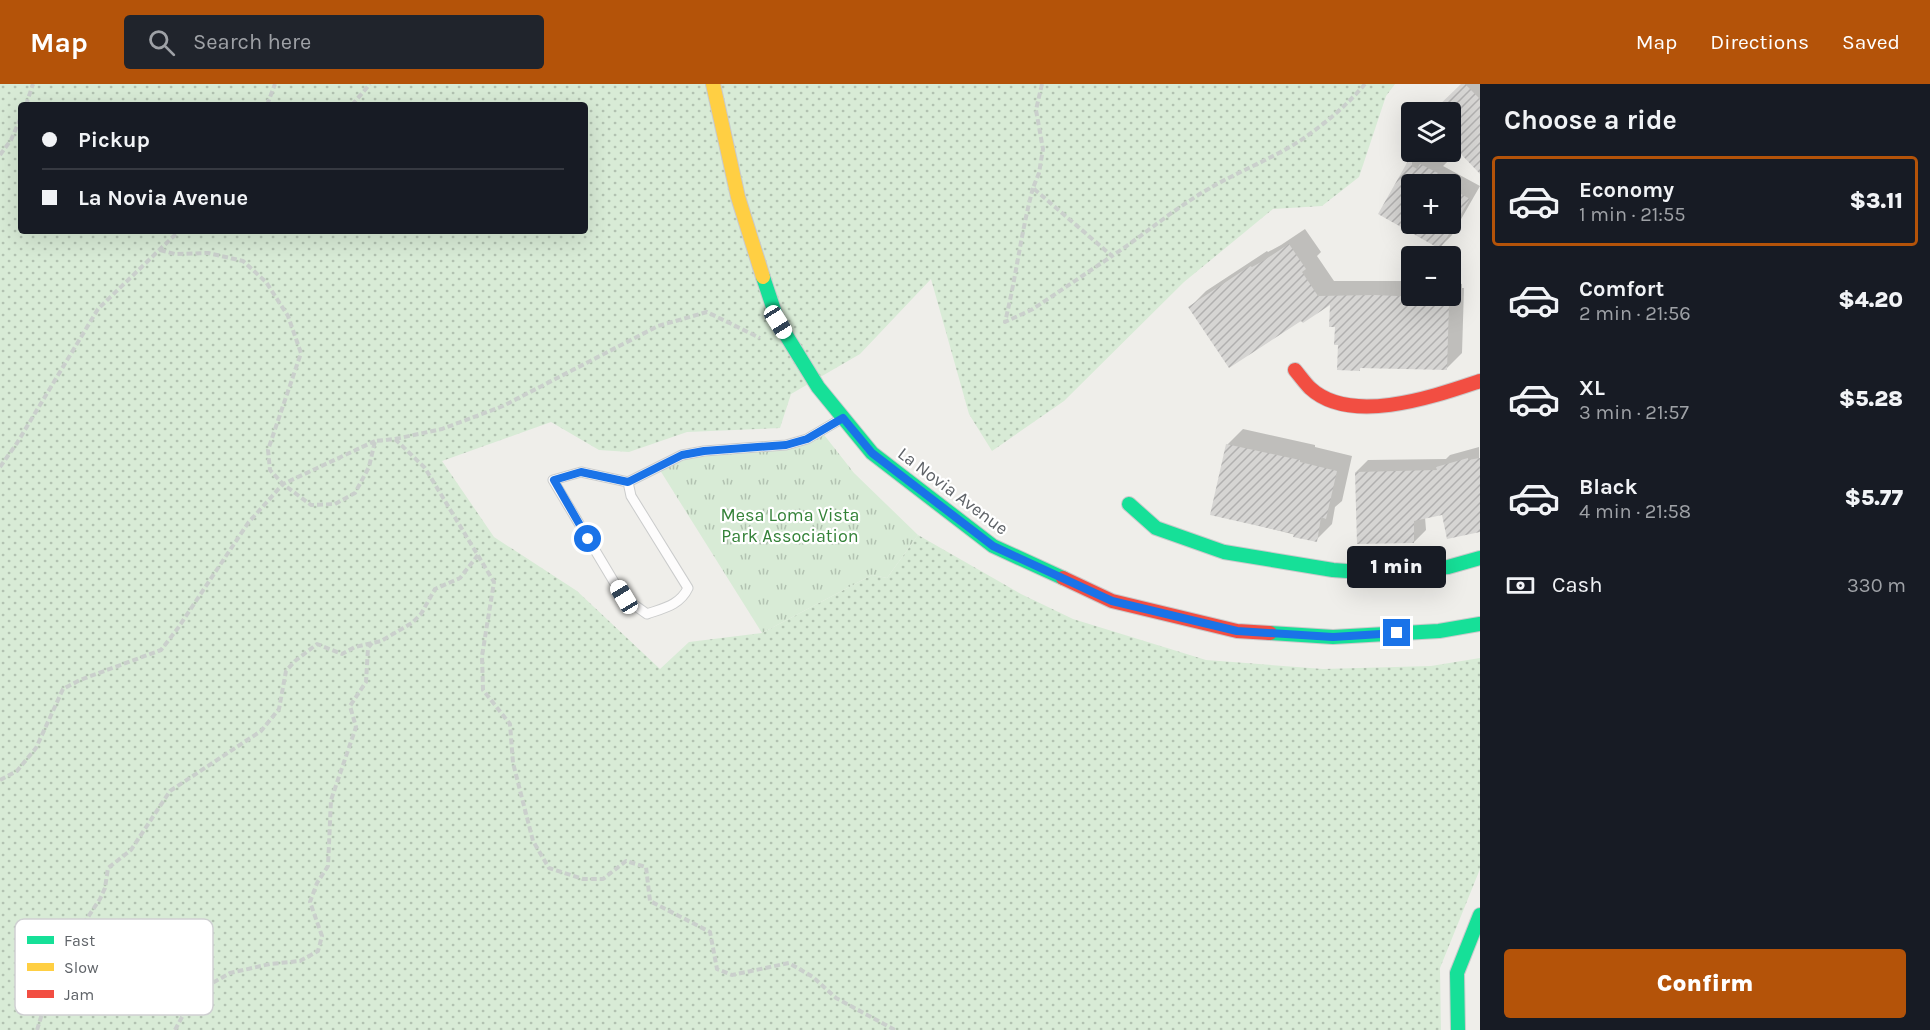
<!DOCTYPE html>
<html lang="en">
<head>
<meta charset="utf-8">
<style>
	:root { --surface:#171b24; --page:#20242c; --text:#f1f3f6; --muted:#9ea1a6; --line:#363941; --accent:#b45309 }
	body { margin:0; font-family:Karla,sans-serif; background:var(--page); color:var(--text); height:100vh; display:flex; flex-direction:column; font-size:22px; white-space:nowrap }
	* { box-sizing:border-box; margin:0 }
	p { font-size:20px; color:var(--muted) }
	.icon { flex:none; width:33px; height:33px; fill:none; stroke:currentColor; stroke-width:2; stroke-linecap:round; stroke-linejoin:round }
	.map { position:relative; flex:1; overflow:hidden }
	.sheet { display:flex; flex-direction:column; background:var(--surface); width:450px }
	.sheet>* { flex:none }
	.guide { position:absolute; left:18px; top:18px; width:570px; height:132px; border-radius:6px; box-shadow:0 6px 24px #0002; display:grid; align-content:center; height:132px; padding:0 24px; background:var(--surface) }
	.buttons { position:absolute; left:1401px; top:18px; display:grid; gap:12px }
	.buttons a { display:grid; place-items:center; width:60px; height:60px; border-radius:6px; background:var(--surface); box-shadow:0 6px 24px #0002; font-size:30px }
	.end { position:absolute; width:27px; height:27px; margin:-14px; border:8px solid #1a73e8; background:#fff; box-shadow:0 0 0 3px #fff }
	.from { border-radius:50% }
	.bubble { position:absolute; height:42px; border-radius:6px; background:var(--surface); box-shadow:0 6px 24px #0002; font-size:20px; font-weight:800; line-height:42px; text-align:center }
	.car { position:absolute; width:18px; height:36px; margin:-18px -9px; border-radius:8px; box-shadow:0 0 4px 2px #0007; background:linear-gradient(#fff 24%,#345 0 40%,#fff 0 76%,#345 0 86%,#fff 0) }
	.guide b { display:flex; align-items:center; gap:21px; height:57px; font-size:22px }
	.guide b+b { border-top:2px solid var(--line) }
	.guide i { width:15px; height:15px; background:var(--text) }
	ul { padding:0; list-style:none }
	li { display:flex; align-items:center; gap:18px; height:90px; margin:0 12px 9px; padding:0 12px; border:3px solid transparent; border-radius:6px }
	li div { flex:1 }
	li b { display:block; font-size:22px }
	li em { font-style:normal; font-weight:800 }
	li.on { border-color:var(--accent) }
	li>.icon { width:54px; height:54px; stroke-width:1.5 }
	h2 { padding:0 24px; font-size:27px; line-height:72px }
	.pay { display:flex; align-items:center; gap:15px; height:66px; padding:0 24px; font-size:22px }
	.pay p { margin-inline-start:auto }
	.cta { display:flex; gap:12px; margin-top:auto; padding:12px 24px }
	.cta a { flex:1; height:69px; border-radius:6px; background:var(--accent); color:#fff; font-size:24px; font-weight:800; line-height:69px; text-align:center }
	header { display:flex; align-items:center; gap:36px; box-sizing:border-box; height:84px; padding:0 30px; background:var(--accent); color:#fff }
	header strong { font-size:28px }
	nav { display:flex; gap:33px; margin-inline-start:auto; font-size:21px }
	.search { width:420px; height:54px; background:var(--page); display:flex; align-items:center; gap:15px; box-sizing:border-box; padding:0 21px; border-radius:6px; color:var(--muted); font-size:22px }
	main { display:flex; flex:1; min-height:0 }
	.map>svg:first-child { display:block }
	.grass { fill:url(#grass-dots); fill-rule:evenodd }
	.park { fill:url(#park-tufts) }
	.shadow { fill:#0003; fill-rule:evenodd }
	.building { fill:url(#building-hatch) }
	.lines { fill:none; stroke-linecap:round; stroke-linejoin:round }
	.lane-casing { stroke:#cbcccc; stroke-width:11 }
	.fast-casing { stroke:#cacacb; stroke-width:16 }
	.slow-casing { stroke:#cacacb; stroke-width:16 }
	.jam-casing { stroke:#cacacb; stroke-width:16 }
	.path { stroke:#cacfcc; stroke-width:4; stroke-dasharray:6 3; stroke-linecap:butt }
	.lane { stroke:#fdfcfc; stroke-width:9 }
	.fast { stroke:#16e098; stroke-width:14 }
	.slow { stroke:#ffcf43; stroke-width:14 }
	.jam { stroke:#f24e42; stroke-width:14 }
	.route { stroke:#1a73e8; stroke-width:8 }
	.labels { text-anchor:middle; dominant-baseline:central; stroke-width:4.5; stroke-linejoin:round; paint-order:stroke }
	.street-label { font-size:18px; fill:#5f6368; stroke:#fff }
	.park-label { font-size:18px; fill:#348238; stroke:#fff }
	.key { fill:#fff; stroke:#cfd0d2; stroke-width:1.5 }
	.key-label { font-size:16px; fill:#5f6368 }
</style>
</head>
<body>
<header>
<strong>Map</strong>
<div class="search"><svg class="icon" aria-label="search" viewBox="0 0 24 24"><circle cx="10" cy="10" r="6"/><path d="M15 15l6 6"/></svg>Search here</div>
<nav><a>Map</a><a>Directions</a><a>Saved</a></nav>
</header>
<main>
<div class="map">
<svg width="1480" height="946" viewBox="0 0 1480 946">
	<defs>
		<pattern id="grass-dots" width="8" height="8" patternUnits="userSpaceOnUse" patternTransform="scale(1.5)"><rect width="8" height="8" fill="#d8ebd6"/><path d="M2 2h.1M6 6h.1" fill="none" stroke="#b2c2b1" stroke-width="1.8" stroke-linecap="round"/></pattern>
		<pattern id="park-tufts" width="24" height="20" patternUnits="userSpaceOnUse" patternTransform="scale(1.5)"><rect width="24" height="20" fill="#d8ebd6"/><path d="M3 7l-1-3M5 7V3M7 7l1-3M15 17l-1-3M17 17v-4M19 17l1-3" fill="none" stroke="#b2c2b1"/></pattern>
		<pattern id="building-hatch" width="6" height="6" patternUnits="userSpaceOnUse" patternTransform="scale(1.5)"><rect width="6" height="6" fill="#d6d5d3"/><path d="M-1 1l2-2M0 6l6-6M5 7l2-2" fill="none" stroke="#b1b0af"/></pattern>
	</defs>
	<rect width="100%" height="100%" fill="#efeeea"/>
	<path class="grass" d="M0,0H1395L1386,12L1359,93L1322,122L1273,125L1184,198L1064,317L992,367L969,330L931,195L860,270L791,310L780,344L687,348L629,368L599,366L551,338L442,377L494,453L577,507L660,585L689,558L762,549L872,491L887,494L918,451L1021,510L1073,535L1206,576L1323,585L1431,582L1480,574V785L1440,884L1441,946H0ZM21,21H585V147H21Z"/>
	<polygon class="park" points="821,347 854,389 918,451 887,494 872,491 762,549 658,383 682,371 786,361"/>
	<g class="shadow">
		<polygon points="1463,0 1480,0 1480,82 1477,85 1460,67 1453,73 1448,68 1450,68 1450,28 1434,28"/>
		<path d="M1419,68L1428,74L1433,69L1448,77L1443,82L1480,102L1452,151L1440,163L1380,130L1407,80ZM1412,100H1450V140H1412Z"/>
		<polygon points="1305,145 1321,168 1317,172 1334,197 1412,197 1412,212 1450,212 1450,198 1462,200 1462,204 1464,204 1462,269 1446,285 1362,283 1359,285 1340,260 1332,218 1301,235 1190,223 1206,207 1267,167 1268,168 1281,161"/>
		<polygon points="1243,345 1315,361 1315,363 1352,372 1342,417 1335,423 1332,440 1316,456 1212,430 1227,361"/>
		<polygon points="1479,363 1480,446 1448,453 1443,429 1425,433 1426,446 1414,458 1356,388 1368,376 1446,375 1450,371"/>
	</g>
	<g class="building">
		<polygon points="1461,0 1465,0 1480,15 1480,90 1460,69 1450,78 1450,28 1432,28"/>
		<polygon points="1412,70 1412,82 1417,85 1420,80 1438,89 1432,94 1443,100 1412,100 1412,140 1450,140 1450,104 1470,115 1440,165 1378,130"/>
		<polygon points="1289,160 1306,185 1302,188 1318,212 1375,211 1442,214 1442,215 1447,216 1447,219 1449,220 1447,286 1360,284 1360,287 1337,286 1338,261 1334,261 1335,243 1329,243 1330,221 1303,239 1301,237 1229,284 1188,223 1250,182 1252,183 1263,177"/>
		<polygon points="1226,360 1300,376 1300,378 1337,387 1326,435 1321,433 1317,458 1293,453 1294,450 1210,431"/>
		<polygon points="1468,374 1468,376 1480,374 1480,448 1447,455 1442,431 1414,437 1414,459 1357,460 1355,388 1437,386 1436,383"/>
	</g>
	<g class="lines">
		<g class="lane-casing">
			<path id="lane" d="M628,398L581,388L553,396L623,513L647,530C664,524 680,521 688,504L631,412L628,398L682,371L704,367L786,361L807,355L841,335"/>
		</g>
		<g class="fast-casing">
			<g id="fast">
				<polyline points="763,193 778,238 818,303 872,369 993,462 1063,494"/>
				<polyline points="1129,420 1156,444 1224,468 1333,486 1374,489 1448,483 1480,474"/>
				<polyline points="1270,549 1333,553 1439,547 1480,540"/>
				<polyline points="1458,946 1457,889 1480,831"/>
			</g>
		</g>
		<g class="slow-casing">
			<polyline id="slow" points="713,0 738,113 763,193"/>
		</g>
		<g class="jam-casing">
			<g id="jam">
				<path d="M1295,286C1300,292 1305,299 1310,304C1351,342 1435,312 1480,297"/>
				<polyline points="1063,494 1112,517 1237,547 1270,549"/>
			</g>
		</g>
		<g class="path">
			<path d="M1042,0L1036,26L1043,65L1039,89L1033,104L1112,172C1145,150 1175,124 1210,104C1241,86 1277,73 1307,52C1328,37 1348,20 1365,0"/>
			<polyline points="26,21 33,0"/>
			<polyline points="267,21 275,0"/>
			<polyline points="352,21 370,0"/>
			<polyline points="0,71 11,56 21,33"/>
			<path d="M1033,104C1021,148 1016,194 1005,238L1033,225L1112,172"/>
			<polyline points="160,166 175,170 208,169 243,177 266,198 288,232 301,269 268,366 270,386 283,400 311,421 335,420 355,409 369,383 375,357 395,355 425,384 494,498 482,572 483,606 510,640 513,679 533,757 549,784 583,795 603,795 626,777 646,783 650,817 710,848 717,885 732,891 789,879 813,893 836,914 895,946"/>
			<polyline points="395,355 442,345 503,322 658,242 707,228 760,254"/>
			<polyline points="0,383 17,359 98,225 179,147"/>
			<polyline points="0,696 17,687 36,664 63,605 80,596 161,566 178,544 248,439 283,400 375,357"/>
			<polyline points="37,946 58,878 100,815 105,804 108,784 131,766 170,707 261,647 279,625 286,587 295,577 317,560 342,570 355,563 381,557 412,539 421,530 435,505 460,494 478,471"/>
			<polyline points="175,946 195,909 230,889 270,880 300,877 318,867 322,852 310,818 317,799 328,782 331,716 356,643 350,622 366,598 368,564 372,559"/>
		</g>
		<use href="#lane" class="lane"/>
		<use href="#fast" class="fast"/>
		<use href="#slow" class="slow"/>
		<use href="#jam" class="jam"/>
	</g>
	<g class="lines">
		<polyline class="route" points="588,455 554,396 581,388 628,398 682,371 704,367 786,361 807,355 843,334 872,369 993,462 1112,517 1237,547 1333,553 1397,549"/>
	</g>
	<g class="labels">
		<g class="street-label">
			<text transform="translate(953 407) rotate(37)">La Novia Avenue</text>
		</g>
		<g class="park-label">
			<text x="790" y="431">Mesa Loma Vista<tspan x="790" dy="21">Park Association</tspan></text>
		</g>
	</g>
	<rect x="15" y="835" width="198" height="96" rx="9" class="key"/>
	<rect x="27" y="852" width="27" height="8" fill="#16e098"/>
	<rect x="27" y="879" width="27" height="8" fill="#ffcf43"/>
	<rect x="27" y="906" width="27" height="8" fill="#f24e42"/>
	<g class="key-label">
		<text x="64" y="862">Fast</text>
		<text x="64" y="889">Slow</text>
		<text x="64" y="916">Jam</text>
	</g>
</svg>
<div class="buttons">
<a><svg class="icon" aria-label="layers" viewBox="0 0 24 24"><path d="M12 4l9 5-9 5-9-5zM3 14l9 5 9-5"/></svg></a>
<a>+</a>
<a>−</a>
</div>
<i class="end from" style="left:588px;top:455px"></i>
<i class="end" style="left:1397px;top:549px"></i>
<div class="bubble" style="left:1347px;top:462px;width:99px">1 min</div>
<i class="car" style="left:778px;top:238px;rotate:148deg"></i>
<i class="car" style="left:624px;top:513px;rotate:329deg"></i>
<div class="guide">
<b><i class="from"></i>Pickup</b>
<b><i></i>La Novia Avenue</b>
</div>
</div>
<section class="sheet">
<h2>Choose a ride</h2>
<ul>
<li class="on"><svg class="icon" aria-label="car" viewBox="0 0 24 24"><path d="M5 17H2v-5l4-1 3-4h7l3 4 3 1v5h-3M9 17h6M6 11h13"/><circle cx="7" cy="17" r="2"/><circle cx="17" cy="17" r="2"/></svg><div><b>Economy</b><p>1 min · 21:55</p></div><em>$3.11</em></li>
<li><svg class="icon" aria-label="car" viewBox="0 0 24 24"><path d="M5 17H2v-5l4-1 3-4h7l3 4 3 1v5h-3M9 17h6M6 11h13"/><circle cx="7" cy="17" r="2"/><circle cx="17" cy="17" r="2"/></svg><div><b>Comfort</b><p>2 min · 21:56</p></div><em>$4.20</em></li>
<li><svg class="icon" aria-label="car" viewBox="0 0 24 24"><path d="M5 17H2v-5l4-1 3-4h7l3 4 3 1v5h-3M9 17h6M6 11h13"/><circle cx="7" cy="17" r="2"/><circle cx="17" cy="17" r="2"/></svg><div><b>XL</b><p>3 min · 21:57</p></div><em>$5.28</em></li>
<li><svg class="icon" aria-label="car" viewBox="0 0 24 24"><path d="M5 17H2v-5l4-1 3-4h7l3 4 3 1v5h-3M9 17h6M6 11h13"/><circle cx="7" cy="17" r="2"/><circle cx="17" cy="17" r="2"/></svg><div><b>Black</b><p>4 min · 21:58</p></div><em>$5.77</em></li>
</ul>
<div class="pay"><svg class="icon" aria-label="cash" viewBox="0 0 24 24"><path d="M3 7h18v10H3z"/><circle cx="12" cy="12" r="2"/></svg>Cash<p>330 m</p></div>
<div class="cta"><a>Confirm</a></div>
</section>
</main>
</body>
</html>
